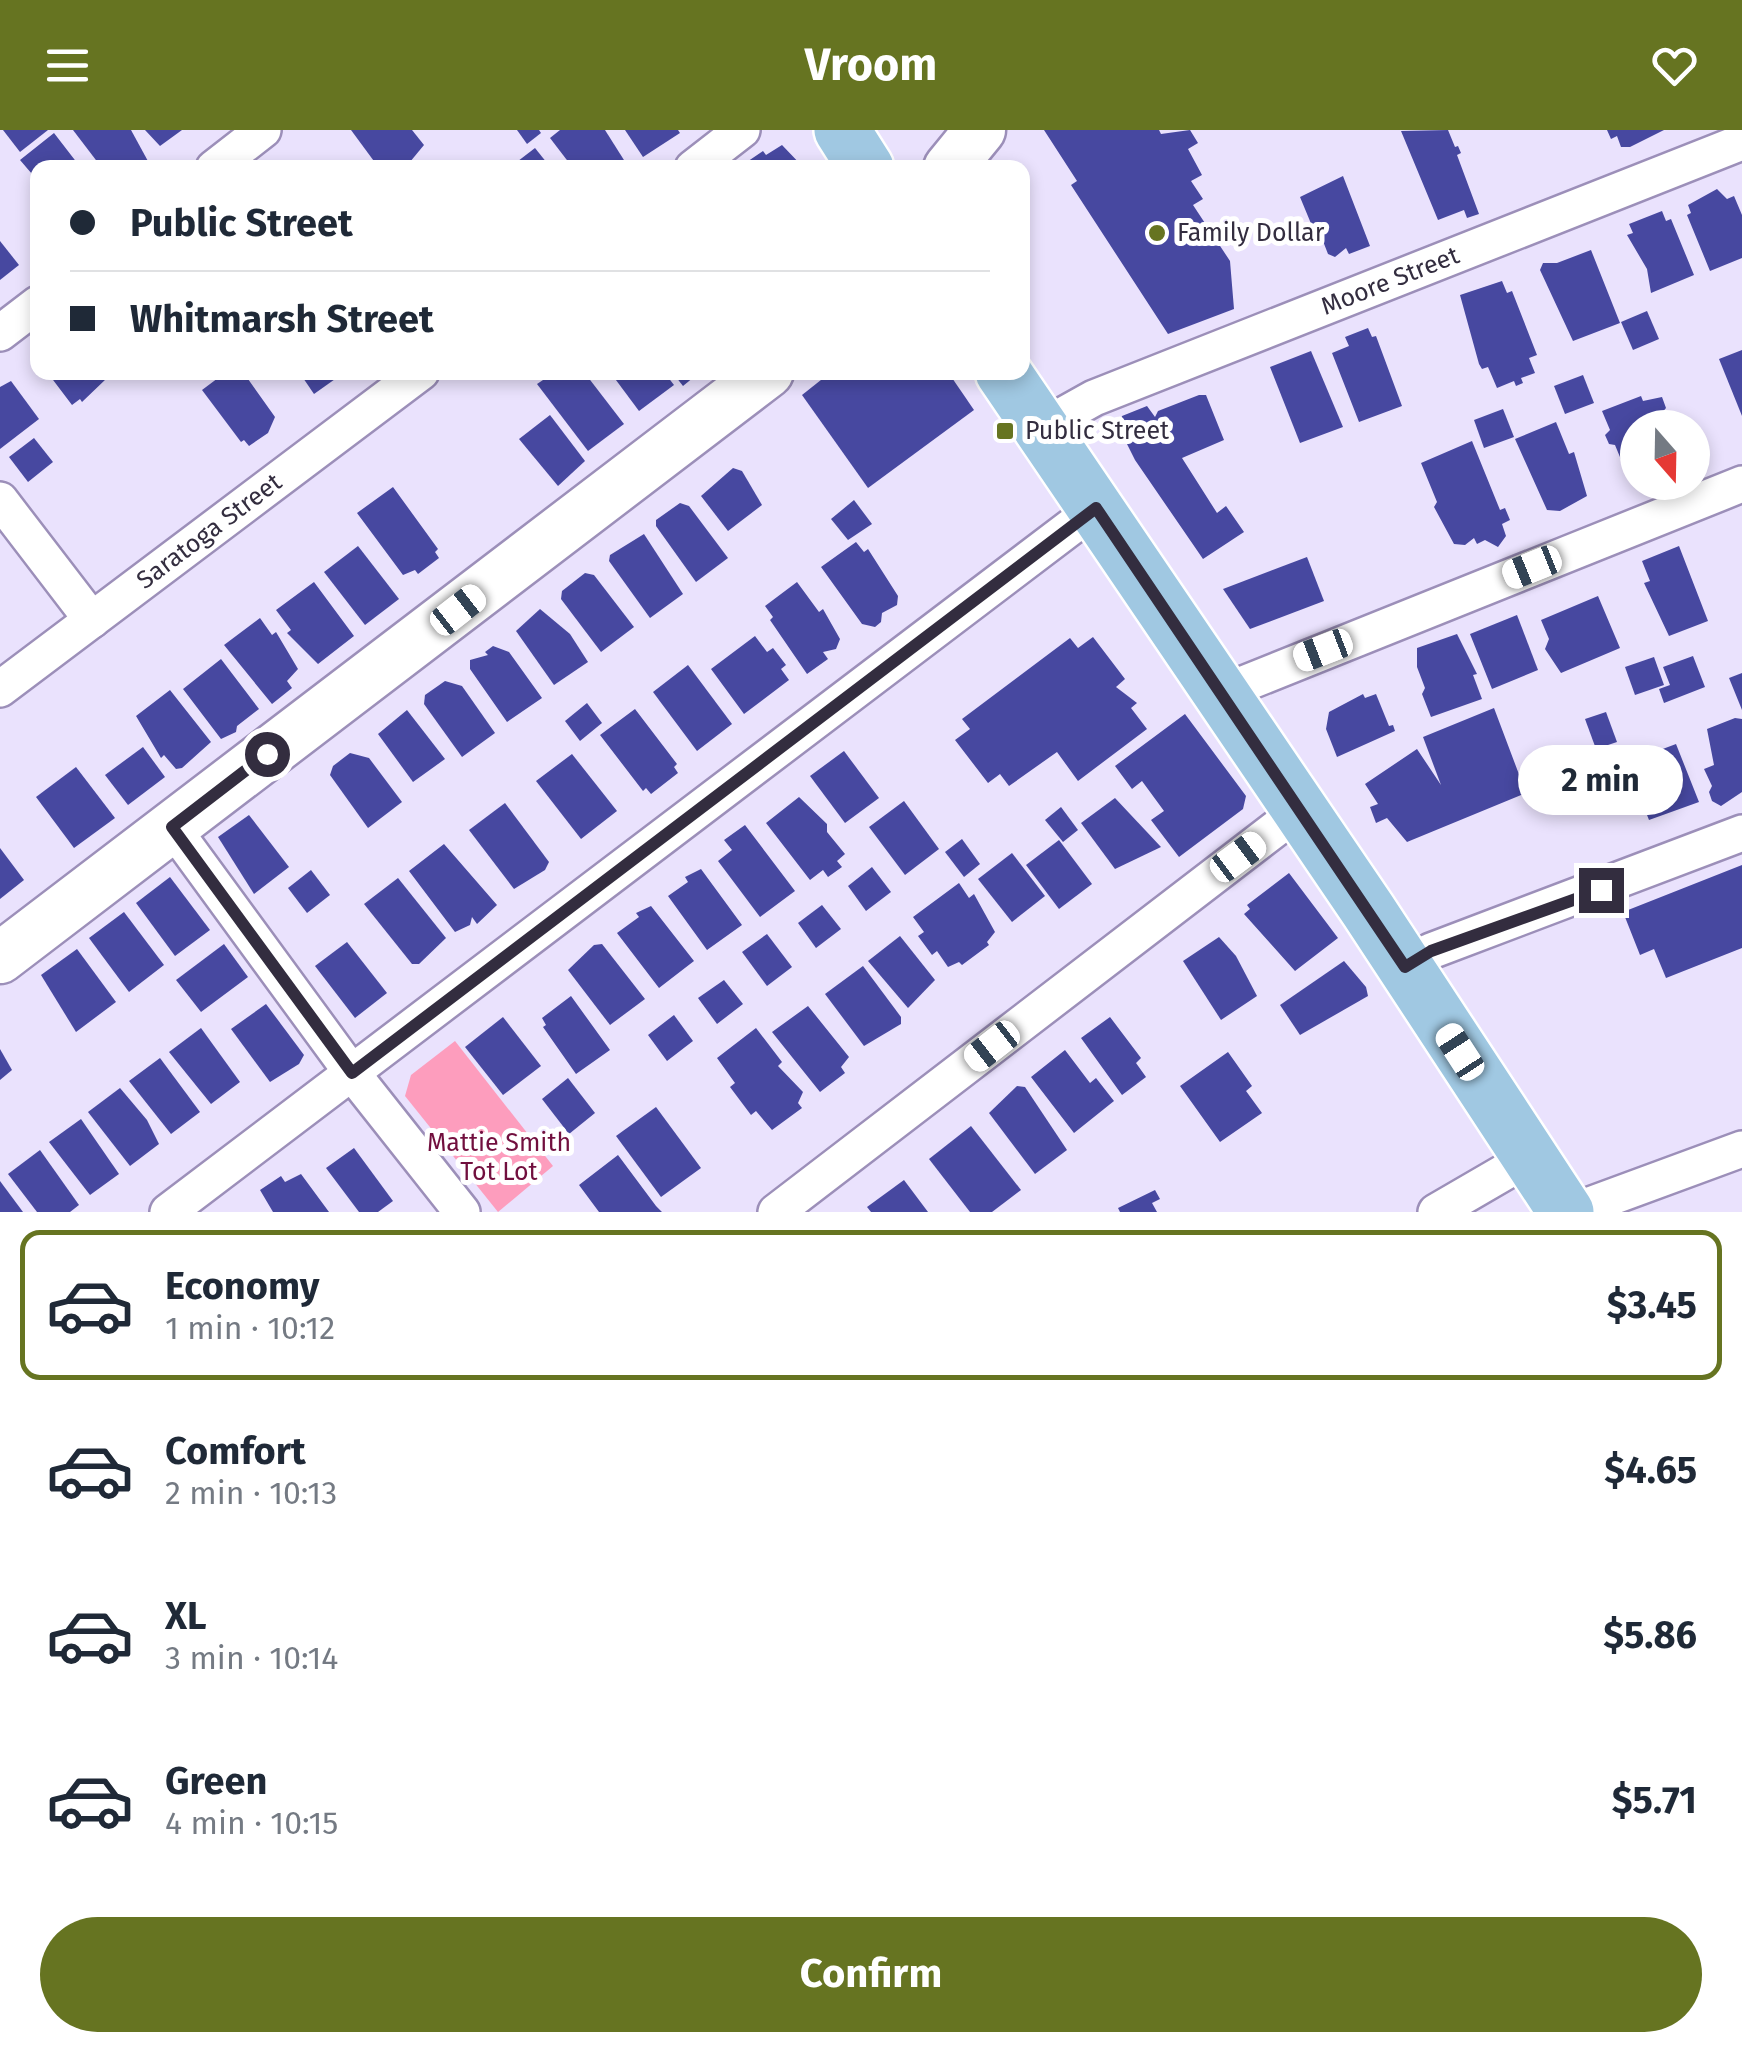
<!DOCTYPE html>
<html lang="en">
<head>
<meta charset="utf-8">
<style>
	:root { --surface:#fff; --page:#f6f6f7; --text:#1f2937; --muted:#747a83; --line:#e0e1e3; --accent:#667421 }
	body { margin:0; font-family:"Fira Sans",sans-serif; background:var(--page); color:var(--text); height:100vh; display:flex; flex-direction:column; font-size:38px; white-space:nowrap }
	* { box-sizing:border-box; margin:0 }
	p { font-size:32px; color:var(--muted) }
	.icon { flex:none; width:55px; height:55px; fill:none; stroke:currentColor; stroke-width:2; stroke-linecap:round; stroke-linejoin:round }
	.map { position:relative; height:1082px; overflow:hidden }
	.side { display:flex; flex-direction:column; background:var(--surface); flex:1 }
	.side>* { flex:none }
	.hud { position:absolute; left:30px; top:30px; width:1000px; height:220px; border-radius:20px; box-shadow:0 5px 15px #0003; display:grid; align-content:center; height:220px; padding:0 40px; background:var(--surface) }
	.needle { width:65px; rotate:160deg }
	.buttons { position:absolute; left:1620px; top:280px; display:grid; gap:20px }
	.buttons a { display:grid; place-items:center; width:90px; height:90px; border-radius:50%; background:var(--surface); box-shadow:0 5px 15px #0003; font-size:50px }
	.end { position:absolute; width:45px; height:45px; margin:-22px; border:12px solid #332d3f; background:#fff; box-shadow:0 0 0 5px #fff }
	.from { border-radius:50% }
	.bubble { position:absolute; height:70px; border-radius:35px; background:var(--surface); box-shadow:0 5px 15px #0003; font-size:32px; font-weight:700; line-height:70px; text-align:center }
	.car { position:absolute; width:30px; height:60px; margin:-30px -15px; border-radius:12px; box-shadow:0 0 8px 2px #0007; background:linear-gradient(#fff 24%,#345 0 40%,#fff 0 76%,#345 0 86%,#fff 0) }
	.hud b { display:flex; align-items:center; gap:35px; height:95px; font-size:38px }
	.hud b+b { border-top:2px solid var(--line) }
	.hud i { width:25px; height:25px; background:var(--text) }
	ul { padding:18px 0 0; list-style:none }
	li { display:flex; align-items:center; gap:30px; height:150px; margin:0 20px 15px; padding:0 20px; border:5px solid transparent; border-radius:20px }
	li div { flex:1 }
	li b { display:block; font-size:38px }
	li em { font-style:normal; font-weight:700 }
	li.on { border-color:var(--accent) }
	li>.icon { width:90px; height:90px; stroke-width:1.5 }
	.primary-button { display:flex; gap:20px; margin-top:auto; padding:20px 40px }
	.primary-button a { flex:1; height:115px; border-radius:60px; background:var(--accent); color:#fff; font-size:40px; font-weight:700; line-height:115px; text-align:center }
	header { display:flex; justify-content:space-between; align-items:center; height:130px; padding:0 40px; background:var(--accent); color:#fff; font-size:45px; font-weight:700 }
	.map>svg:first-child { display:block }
	.green { fill:#fd9dbd }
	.building { fill:#4748a0 }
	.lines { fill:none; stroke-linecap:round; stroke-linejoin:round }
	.minor-casing { stroke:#9c8fb9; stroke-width:40 }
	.secondary-casing { stroke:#9c8fb9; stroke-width:55 }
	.primary-casing { stroke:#fff; stroke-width:60 }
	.minor { stroke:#fff; stroke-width:35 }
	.secondary { stroke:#fff; stroke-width:50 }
	.primary { stroke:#a0c8e2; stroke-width:55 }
	.route { stroke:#332d3f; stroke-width:12 }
	.poi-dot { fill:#667421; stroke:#fff; stroke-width:4 }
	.labels { text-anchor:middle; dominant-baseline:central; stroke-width:10; stroke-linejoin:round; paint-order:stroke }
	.poi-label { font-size:25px; fill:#332d3f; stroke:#fff; text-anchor:start }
	.street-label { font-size:25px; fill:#332d3f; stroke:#fff }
	.park-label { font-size:25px; fill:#710f3e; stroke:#fff }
</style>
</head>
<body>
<header><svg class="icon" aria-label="menu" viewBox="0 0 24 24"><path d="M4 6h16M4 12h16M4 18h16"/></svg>Vroom<svg class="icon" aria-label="heart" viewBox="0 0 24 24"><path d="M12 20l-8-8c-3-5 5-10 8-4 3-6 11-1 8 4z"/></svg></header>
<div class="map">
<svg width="1742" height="1082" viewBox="0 0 1742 1082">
	<rect width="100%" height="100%" fill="#eae2fd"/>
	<polygon class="green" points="455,911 553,1036 498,1082 405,966 411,945"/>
	<g class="building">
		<polygon points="3,0 48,0 20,22"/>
		<polygon points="73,0 131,0 149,33 143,38 102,38"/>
		<polygon points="145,0 182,0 160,16"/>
		<polygon points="351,0 412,0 424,15 405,38 379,38"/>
		<polygon points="517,0 539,0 541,3 527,14"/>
		<polygon points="560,0 605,0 629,38 573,38 550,8"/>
		<polygon points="625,0 678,0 680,3 643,27"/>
		<polygon points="1044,0 1159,0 1161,4 1190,0 1198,13 1188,19 1202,45 1191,51 1203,69 1193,75 1230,131 1234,179 1168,204 1071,55 1077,51"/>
		<polygon points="1448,0 1455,17 1458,16 1461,23 1457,25 1479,84 1467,88 1464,80 1438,90 1401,1"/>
		<polygon points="1607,0 1664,0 1630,17 1621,17 1617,6 1611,9"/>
		<polygon points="54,3 81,38 38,38 38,51 20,30"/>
		<polygon points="782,15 804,38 738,38 763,21 766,25"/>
		<polygon points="535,18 551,38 509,38"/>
		<polygon points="1343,46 1370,116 1349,124 1346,118 1335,127 1328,124 1321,106 1317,108 1300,67"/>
		<polygon points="1717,59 1727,69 1734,66 1742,85 1742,128 1710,141 1687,85 1691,83 1688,75"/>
		<polygon points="1662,81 1666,91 1671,89 1694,145 1651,163 1647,139 1627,105 1633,103 1629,94"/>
		<polygon points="0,111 19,135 0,150"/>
		<polygon points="1591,120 1620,193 1573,211 1540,140 1543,133 1557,133"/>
		<polygon points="1502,151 1507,163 1512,161 1537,225 1529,228 1535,243 1521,248 1523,253 1516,256 1514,251 1497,258 1488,237 1482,239 1479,234 1460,165"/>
		<polygon points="1647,181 1659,209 1633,220 1621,192"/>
		<polygon points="1368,198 1372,207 1376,206 1402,276 1359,292 1332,223 1349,216 1345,207"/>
		<polygon points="1742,220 1742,286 1719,229"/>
		<polygon points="1311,221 1343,297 1300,313 1270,237"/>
		<polygon points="47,242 101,242 106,249 82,272 80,269 72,275"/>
		<polygon points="226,242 243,242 275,287 268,303 249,316 244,310 241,312 202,260"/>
		<polygon points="299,242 345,242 314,264"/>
		<polygon points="555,242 584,242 624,294 588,321 537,254"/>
		<polygon points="610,242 664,242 674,255 639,281"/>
		<polygon points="672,242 700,242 683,256"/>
		<polygon points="831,242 948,242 974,280 868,358 802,265"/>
		<polygon points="1583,245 1594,273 1565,284 1554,256"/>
		<polygon points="11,251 39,289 0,319 0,257"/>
		<polygon points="1199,265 1206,265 1224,310 1182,328 1217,383 1226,376 1244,402 1203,429 1135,330 1119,298 1122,286 1147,276 1155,287 1158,281"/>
		<polygon points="1641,266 1643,271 1662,267 1666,278 1660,285 1665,298 1638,298 1638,339 1627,344 1615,315 1609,314 1605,305 1610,300 1602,281"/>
		<polygon points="1503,279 1514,307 1484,318 1474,290"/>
		<polygon points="550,285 585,331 558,356 519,309"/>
		<polygon points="1556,292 1569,324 1574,322 1587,366 1560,381 1547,380 1515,309"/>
		<polygon points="34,308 53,332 28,352 9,327"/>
		<polygon points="1472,311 1500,380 1505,378 1510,390 1502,394 1506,406 1498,417 1485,410 1477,414 1474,408 1465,415 1454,414 1434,377 1437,372 1421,333"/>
		<polygon points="733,338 742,341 762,375 728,401 701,366"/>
		<polygon points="393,357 438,419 435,422 439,428 418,444 415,440 403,445 357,383"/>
		<polygon points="854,370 872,394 848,410 831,389"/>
		<polygon points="680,373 689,376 728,428 696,452 656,396 656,390"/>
		<polygon points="644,404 683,464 650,488 609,431 610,425"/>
		<polygon points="856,412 864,422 868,419 898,466 897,475 882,483 881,492 875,497 862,494 821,437"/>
		<polygon points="358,416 399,469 365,495 324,442"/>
		<polygon points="1679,416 1708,491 1669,506 1644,453 1650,451 1642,431"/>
		<polygon points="1307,427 1324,471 1250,499 1223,459"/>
		<polygon points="585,443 594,445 634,497 601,522 561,469 562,461"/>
		<polygon points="314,452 354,506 318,534 287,503 291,500 276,480"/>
		<polygon points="797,452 819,482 823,479 840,509 836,519 823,522 828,529 807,544 770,490 773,487 765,476"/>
		<polygon points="1598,466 1620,518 1561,543 1545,519 1549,509 1541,490"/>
		<polygon points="540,479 570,504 588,532 554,555 516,501"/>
		<polygon points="1517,485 1538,540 1492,559 1470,504"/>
		<polygon points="260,488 272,505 276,502 298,539 287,551 292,558 272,574 224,515"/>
		<polygon points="1457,504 1477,544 1473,545 1482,569 1431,587 1422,564 1425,558 1417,537 1417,518"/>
		<polygon points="755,506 767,522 773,518 786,535 781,539 789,550 744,584 711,539"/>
		<polygon points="1093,507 1125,549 1116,557 1137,573 1131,578 1147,599 1078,651 1057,622 1009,656 1000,644 988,653 955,610 970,599 962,589 1070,508 1078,518"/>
		<polygon points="493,516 509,522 542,568 507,592 470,539 470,530 488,525 485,522"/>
		<polygon points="1693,526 1705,557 1664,573 1659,559 1670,555 1663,537"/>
		<polygon points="1654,527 1664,555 1635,565 1625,537"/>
		<polygon points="221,529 259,579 237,596 236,602 221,609 183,559"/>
		<polygon points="688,535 732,594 697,621 653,562"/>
		<polygon points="1742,543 1742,580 1729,548"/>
		<polygon points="445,551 462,556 495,603 462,627 424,574 425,565"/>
		<polygon points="170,560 211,612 182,638 176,639 164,625 161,628 136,586"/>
		<polygon points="1363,564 1365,568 1376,564 1389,596 1393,595 1395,601 1337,627 1326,599 1329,582"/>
		<polygon points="587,573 602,593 580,611 565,591"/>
		<polygon points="1494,578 1526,663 1407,712 1387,688 1376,693 1370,677 1378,674 1365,654 1417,619 1441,655 1423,607"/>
		<polygon points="635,579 677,634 674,637 678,643 651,664 646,658 643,661 600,605"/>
		<polygon points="407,580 445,629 413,652 378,604"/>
		<polygon points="1606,582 1617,612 1596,619 1585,589"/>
		<polygon points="1185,584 1246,666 1243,679 1179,727 1151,690 1164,681 1142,651 1132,659 1115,636"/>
		<polygon points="1735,588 1742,589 1742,662 1721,676 1712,671 1709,662 1712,656 1704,639 1714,635 1707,599"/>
		<polygon points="1676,614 1699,672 1649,690 1638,662 1643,660 1636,629"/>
		<polygon points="143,617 165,647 128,675 105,645"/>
		<polygon points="844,621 879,668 845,693 810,646"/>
		<polygon points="350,623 369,628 402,672 368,698 330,645 333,636"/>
		<polygon points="572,624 617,681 581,709 536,651"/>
		<polygon points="76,637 115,688 74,718 36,667"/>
		<polygon points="799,667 827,694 827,702 845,724 837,731 842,737 828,747 823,740 810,750 766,693"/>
		<polygon points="1115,668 1161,717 1115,739 1081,693"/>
		<polygon points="904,671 939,719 905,745 869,697"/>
		<polygon points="505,673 549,732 545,740 514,759 469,700"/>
		<polygon points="1061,677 1078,700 1063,712 1045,690"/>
		<polygon points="249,685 289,737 254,764 218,707"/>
		<polygon points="745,695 795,761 760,787 718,731 732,720 724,710"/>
		<polygon points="962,709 980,734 964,747 945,722"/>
		<polygon points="1059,710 1092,754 1059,779 1026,735"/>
		<polygon points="444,714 497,775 477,794 472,787 470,795 455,802 409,741"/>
		<polygon points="0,718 24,750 0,769"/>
		<polygon points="1012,723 1045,766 1012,792 978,749"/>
		<polygon points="1742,735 1742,818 1666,848 1654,819 1640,825 1623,782"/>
		<polygon points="872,737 891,762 866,781 848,756"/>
		<polygon points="701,739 742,795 707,820 668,766 688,752 685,747"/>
		<polygon points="311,740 330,765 307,783 288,758"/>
		<polygon points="1289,743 1338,808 1295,841 1244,784 1250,779 1247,775"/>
		<polygon points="170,747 210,800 175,826 136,773"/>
		<polygon points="398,748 446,808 419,834 412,834 364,774"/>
		<polygon points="959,753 969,768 974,764 995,802 987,812 989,815 962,835 959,832 948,837 937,821 932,825 918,806 924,802 913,787"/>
		<polygon points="822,775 841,799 816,818 798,793"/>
		<polygon points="651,776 694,831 659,858 617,803 639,787 636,783"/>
		<polygon points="124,782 164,835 129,862 89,808"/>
		<polygon points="767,804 792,837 767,856 742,822"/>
		<polygon points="900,806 935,850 908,878 868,831"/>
		<polygon points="1219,807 1236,826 1257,866 1221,890 1183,831"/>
		<polygon points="347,812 387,863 355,888 315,836"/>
		<polygon points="224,814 248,847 201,882 176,850"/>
		<polygon points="602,814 645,869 610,895 568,840 594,815"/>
		<polygon points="77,819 116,872 76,902 41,845"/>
		<polygon points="1344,831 1366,857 1368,866 1300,905 1280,875"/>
		<polygon points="863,836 901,887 901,894 864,916 825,864"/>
		<polygon points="724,850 743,874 717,894 698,868"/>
		<polygon points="571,866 610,920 576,944 543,897 546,895 542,888"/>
		<polygon points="266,874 304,925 299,934 270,952 231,899"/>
		<polygon points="808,876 849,927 841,937 845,943 820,962 772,902"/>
		<polygon points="674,885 693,911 667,931 648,905"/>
		<polygon points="503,887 541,936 503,965 465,917"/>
		<polygon points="1110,887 1141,928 1136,933 1146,947 1122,965 1081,908"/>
		<polygon points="201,898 240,952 211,974 169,922"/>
		<polygon points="756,898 782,932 778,936 803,962 798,973 802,978 772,1000 756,981 751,985 730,957 735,953 717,928"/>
		<polygon points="0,919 12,940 0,950"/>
		<polygon points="1065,920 1090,953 1096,948 1114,971 1074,1003 1031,947"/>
		<polygon points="1228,922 1252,956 1246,961 1262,983 1220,1012 1180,956"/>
		<polygon points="160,928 200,982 171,1004 129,951"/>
		<polygon points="568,948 595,983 569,1004 542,969"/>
		<polygon points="1017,956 1025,957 1067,1020 1035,1044 989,983"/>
		<polygon points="120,958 147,990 159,1014 130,1036 88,982"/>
		<polygon points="656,977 701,1038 661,1067 616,1006"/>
		<polygon points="81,989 119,1044 90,1065 49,1012"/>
		<polygon points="971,996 1021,1060 992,1082 970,1082 929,1029"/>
		<polygon points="354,1018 393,1071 378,1082 359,1082 326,1038"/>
		<polygon points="40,1020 79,1075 70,1082 37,1082 8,1044"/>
		<polygon points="618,1025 656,1076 662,1082 599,1082 579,1055"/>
		<polygon points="301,1044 329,1082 273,1082 260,1060 281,1046 285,1052"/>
		<polygon points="904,1050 928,1082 871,1082 867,1077"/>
		<polygon points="0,1051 23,1082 0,1082"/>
		<polygon points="1155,1060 1160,1069 1152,1073 1157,1082 1120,1082 1118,1078"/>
	</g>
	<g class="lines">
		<g class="minor-casing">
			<g id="minor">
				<polyline points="214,38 263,0"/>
				<polyline points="693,38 742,0"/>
				<polyline points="0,203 38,174"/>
				<path id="s1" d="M1042,297L1094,268L1742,12"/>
				<polyline points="0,370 92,490"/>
				<path id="s2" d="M0,559L421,242"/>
				<polyline points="1221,563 1742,354"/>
				<polyline points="172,697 352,943 462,1082"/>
				<polyline points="1405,837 1431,821 1742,703"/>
				<polyline points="168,1082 1096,378"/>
				<polyline points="776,1082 1300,680"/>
				<polyline points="1436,1082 1529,1028"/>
				<polyline points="1571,1082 1742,1019"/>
			</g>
		</g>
		<g class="secondary-casing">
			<g id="secondary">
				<polyline points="949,38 980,0"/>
				<polyline points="0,828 768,242"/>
			</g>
		</g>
		<g class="primary-casing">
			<g id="primary">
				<polyline points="842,0 866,38"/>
				<polyline points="1003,242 1368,780 1566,1082"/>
			</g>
		</g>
		<use href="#minor" class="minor"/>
		<use href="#secondary" class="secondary"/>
		<use href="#primary" class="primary"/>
	</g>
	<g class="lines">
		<polyline class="route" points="267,624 172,697 352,943 1096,378 1405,837 1431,821 1601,760"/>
	</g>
	<g class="poi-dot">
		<circle cx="1157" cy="103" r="10"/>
		<rect x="995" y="291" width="20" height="20" rx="5"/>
	</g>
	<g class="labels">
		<g class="poi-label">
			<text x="1177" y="103">Family Dollar</text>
			<text x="1025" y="301">Public Street</text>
		</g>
		<g class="street-label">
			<text stroke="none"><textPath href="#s1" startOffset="378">Moore Street</textPath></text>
			<text stroke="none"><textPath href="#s2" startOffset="262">Saratoga Street</textPath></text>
		</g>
		<g class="park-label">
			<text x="499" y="1013">Mattie Smith<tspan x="499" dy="29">Tot Lot</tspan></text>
		</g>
	</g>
</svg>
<div class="buttons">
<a><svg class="needle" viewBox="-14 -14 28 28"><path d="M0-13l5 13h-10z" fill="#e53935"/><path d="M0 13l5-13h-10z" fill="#747a83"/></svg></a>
</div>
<i class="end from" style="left:267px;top:624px"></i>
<i class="end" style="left:1601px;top:760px"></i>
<div class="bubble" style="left:1518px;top:615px;width:165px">2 min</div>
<i class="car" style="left:1532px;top:437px;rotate:248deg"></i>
<i class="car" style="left:458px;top:480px;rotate:52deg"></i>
<i class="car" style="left:1323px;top:520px;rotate:249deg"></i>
<i class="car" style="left:1238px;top:727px;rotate:53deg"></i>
<i class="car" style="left:992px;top:916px;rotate:232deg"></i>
<i class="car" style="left:1460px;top:922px;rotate:327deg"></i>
<div class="hud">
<b><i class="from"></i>Public Street</b>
<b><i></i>Whitmarsh Street</b>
</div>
</div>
<section class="side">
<ul>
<li class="on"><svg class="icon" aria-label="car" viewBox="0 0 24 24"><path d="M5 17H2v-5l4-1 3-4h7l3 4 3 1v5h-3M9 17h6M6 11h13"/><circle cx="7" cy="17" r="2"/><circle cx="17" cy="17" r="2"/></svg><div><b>Economy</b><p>1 min · 10:12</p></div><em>$3.45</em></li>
<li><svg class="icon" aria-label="car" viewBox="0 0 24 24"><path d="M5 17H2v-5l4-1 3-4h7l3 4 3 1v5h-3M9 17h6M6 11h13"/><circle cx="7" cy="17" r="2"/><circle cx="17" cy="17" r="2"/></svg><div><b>Comfort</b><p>2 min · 10:13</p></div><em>$4.65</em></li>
<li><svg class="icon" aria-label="car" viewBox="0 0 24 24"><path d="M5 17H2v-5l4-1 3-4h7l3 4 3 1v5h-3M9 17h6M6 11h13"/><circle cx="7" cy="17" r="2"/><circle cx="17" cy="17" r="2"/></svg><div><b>XL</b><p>3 min · 10:14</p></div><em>$5.86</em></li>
<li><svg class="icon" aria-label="car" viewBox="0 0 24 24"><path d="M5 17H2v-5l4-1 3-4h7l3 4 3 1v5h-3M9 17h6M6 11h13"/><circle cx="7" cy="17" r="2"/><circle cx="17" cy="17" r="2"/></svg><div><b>Green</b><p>4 min · 10:15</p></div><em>$5.71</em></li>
</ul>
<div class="primary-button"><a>Confirm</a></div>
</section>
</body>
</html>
